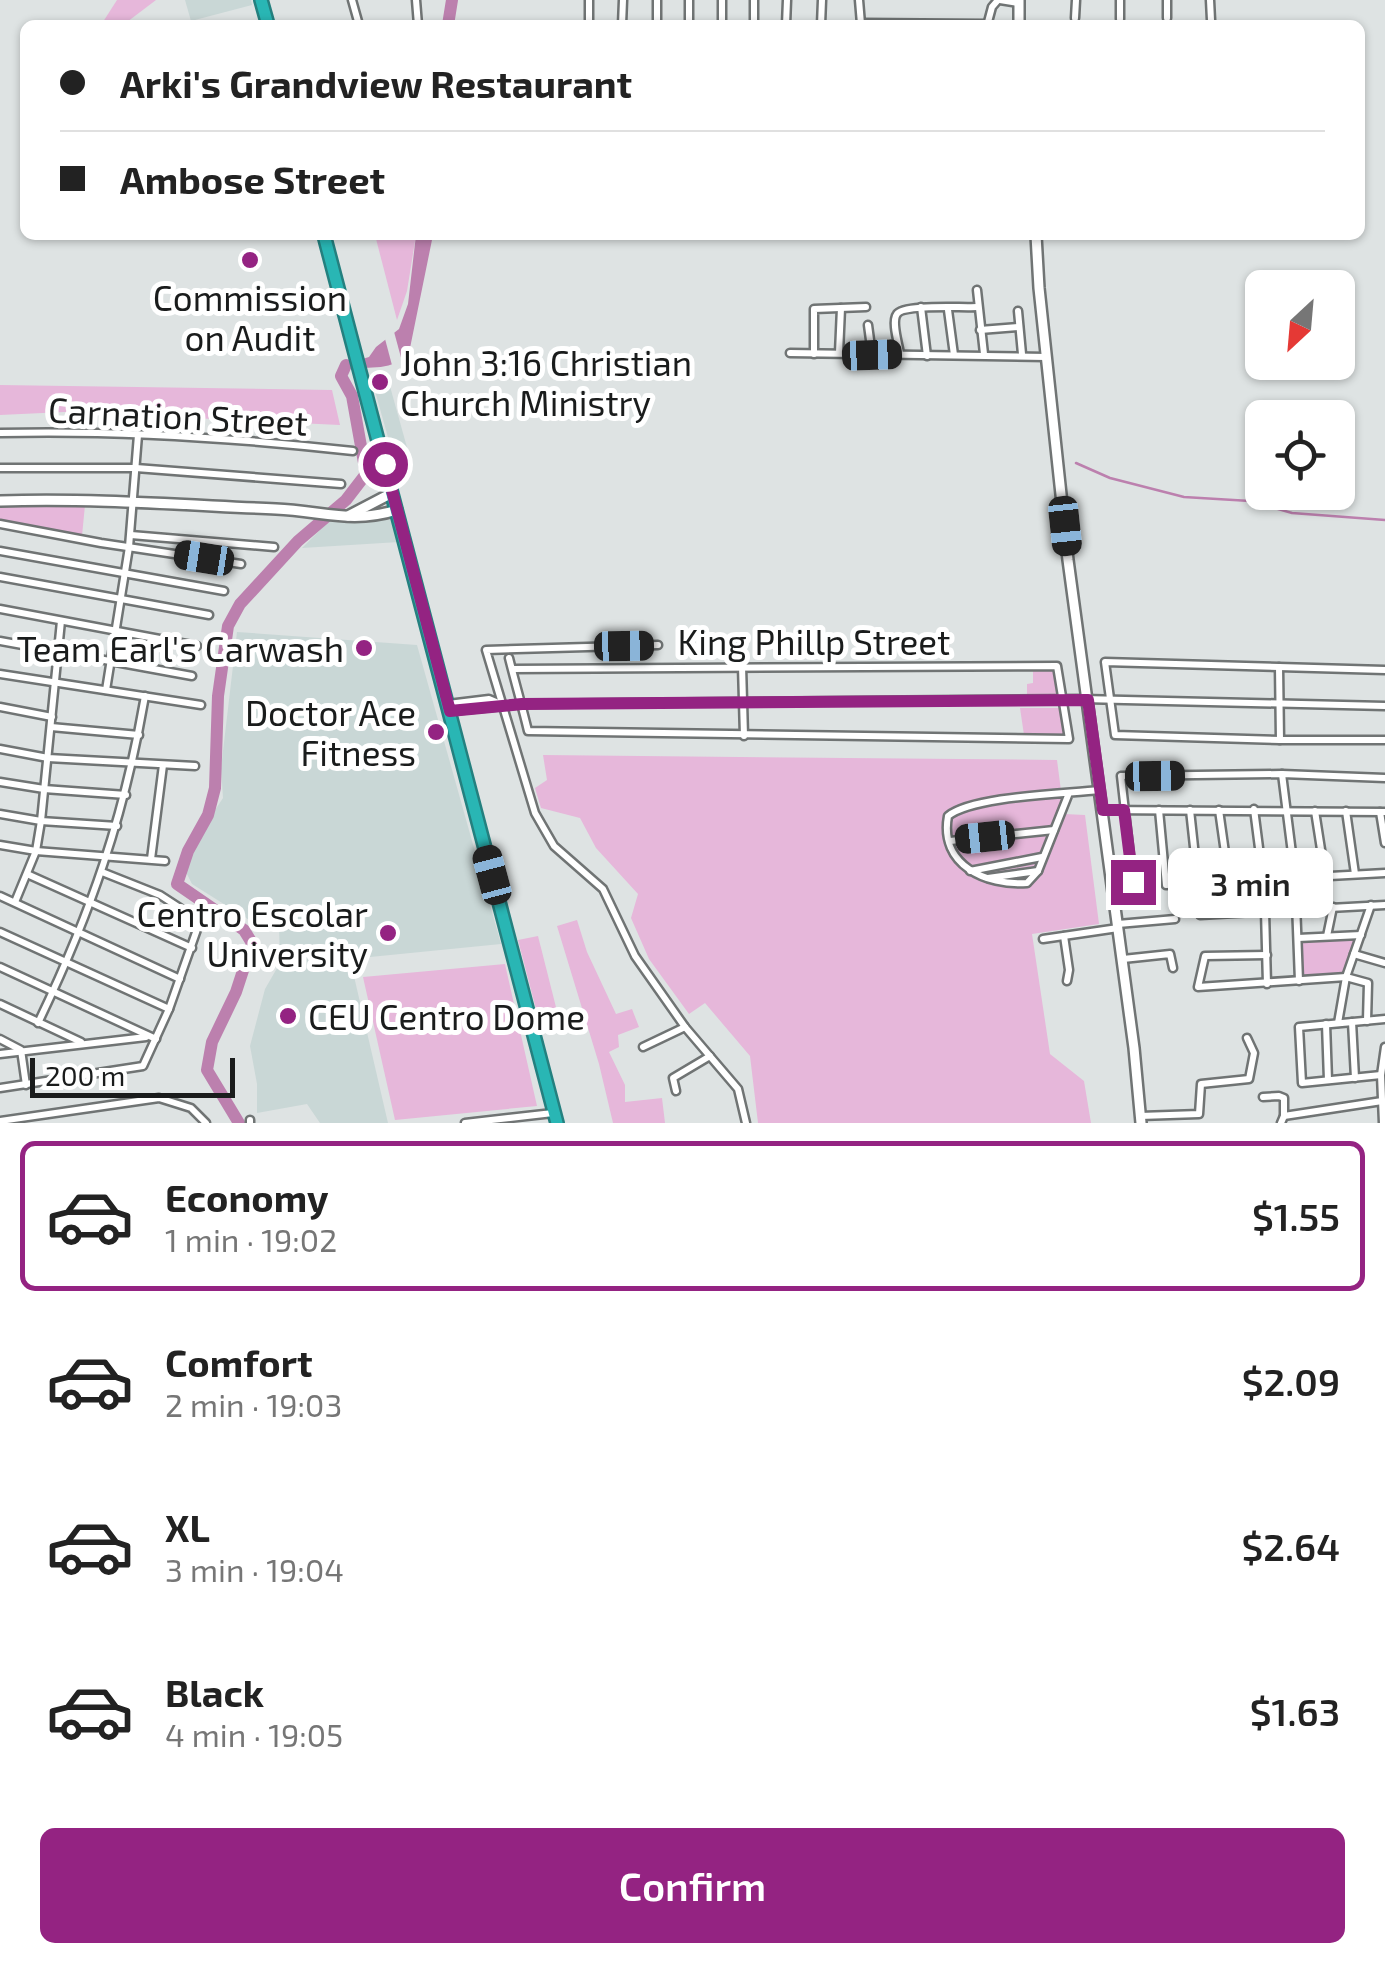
<!DOCTYPE html>
<html lang="en">
<head>
<meta charset="utf-8">
<style>
	:root { --surface:#fff; --page:#f2f2f2; --text:#222; --muted:#767676; --line:#e0e0e0; --accent:#942382 }
	body { margin:0; font-family:"Exo 2",sans-serif; background:var(--page); color:var(--text); height:100vh; display:flex; flex-direction:column; font-size:38px; white-space:nowrap }
	* { box-sizing:border-box; margin:0 }
	p { font-size:32px; color:var(--muted) }
	.icon { flex:none; width:55px; height:55px; fill:none; stroke:currentColor; stroke-width:2; stroke-linecap:round; stroke-linejoin:round }
	.map { position:relative; height:1123px; overflow:hidden }
	.sheet { display:flex; flex-direction:column; background:var(--surface); flex:1 }
	.sheet>* { flex:none }
	.banner { position:absolute; left:20px; top:20px; width:1345px; height:220px; border-radius:15px; box-shadow:0 2px 8px #0004; display:grid; align-content:center; height:220px; padding:0 40px; background:var(--surface) }
	.needle { width:65px; rotate:206deg }
	.fabs { position:absolute; left:1245px; top:270px; display:grid; gap:20px }
	.fabs a { display:grid; place-items:center; width:110px; height:110px; border-radius:15px; background:var(--surface); box-shadow:0 2px 8px #0004; font-size:50px }
	.scale { position:absolute; left:30px; bottom:25px; width:205px; box-sizing:border-box; padding-left:10px; border:5px solid #1a1c1c; border-top:0; font-size:28px; line-height:35px; white-space:nowrap; color:#1a1c1c; -webkit-text-stroke:8px #fff; paint-order:stroke }
	.end { position:absolute; width:45px; height:45px; margin:-22px; border:12px solid #942382; background:#fff; box-shadow:0 0 0 5px #fff }
	.from { border-radius:50% }
	.bubble { position:absolute; height:70px; border-radius:15px; background:var(--surface); box-shadow:0 2px 8px #0004; font-size:32px; font-weight:600; line-height:70px; text-align:center }
	.car { position:absolute; width:30px; height:60px; margin:-30px -15px; border-radius:12px; box-shadow:0 0 8px 2px #0007; background:linear-gradient(#222 24%,#8ab4d8 0 40%,#222 0 76%,#8ab4d8 0 86%,#222 0) }
	.banner b { display:flex; align-items:center; gap:35px; height:95px; font-size:38px }
	.banner b+b { border-top:2px solid var(--line) }
	.banner i { width:25px; height:25px; background:var(--text) }
	ul { padding:18px 0 0; list-style:none }
	li { display:flex; align-items:center; gap:30px; height:150px; margin:0 20px 15px; padding:0 20px; border:5px solid transparent; border-radius:15px }
	li div { flex:1 }
	li b { display:block; font-size:38px }
	li em { font-style:normal; font-weight:600 }
	li.on { border-color:var(--accent) }
	li>.icon { width:90px; height:90px; stroke-width:1.5 }
	.primary-button { display:flex; gap:20px; margin-top:auto; padding:20px 40px }
	.primary-button a { flex:1; height:115px; border-radius:15px; background:var(--accent); color:#fff; font-size:40px; font-weight:600; line-height:115px; text-align:center }
	.map>svg:first-child { display:block }
	.built { fill:#c9d7d6 }
	.green { fill:#e6b7da }
	.water { fill:#bc80ae }
	.pier { fill:#dee3e3 }
	.lines { fill:none; stroke-linecap:round; stroke-linejoin:round }
	.stream { stroke:#bc80ae; stroke-width:2.5 }
	.river { stroke:#bc80ae; stroke-width:12 }
	.street-casing { stroke:#707474; stroke-width:11 }
	.secondary-casing { stroke:#707474; stroke-width:14 }
	.highway-casing { stroke:#24807f; stroke-width:16 }
	.street { stroke:#fff; stroke-width:6 }
	.secondary { stroke:#fff; stroke-width:9 }
	.highway { stroke:#29b6b4; stroke-width:11 }
	.route { stroke:#942382; stroke-width:12 }
	.poi-dot { fill:#942382; stroke:#fff; stroke-width:4 }
	.labels { text-anchor:middle; dominant-baseline:central; stroke-width:10; stroke-linejoin:round; paint-order:stroke }
	.poi-label { font-size:35px; fill:#1a1c1c; stroke:#fff; text-anchor:end }
	.street-label { font-size:35px; fill:#1a1c1c; stroke:#fff }
</style>
</head>
<body>
<div class="map">
<svg width="1385" height="1123" viewBox="0 0 1385 1123">
	<rect width="100%" height="100%" fill="#dee3e3"/>
	<g class="built">
		<polygon points="185,0 251,0 252,5 191,21"/>
		<polygon points="386,372 408,451 393,455 371,377"/>
		<polygon points="331,519 391,519 399,542 302,548"/>
		<polygon points="237,632 417,645 501,944 350,959 388,1123 320,1123 307,1104 257,1113 257,1084 250,1046 265,989 280,963 279,923 254,923 192,884 186,872 187,857 192,845 223,798 221,768"/>
	</g>
	<g class="green">
		<polygon points="117,0 156,0 123,25 101,25"/>
		<polygon points="375,235 416,235 407,291 397,320"/>
		<polygon points="0,385 332,390 340,425 64,412 0,415"/>
		<polygon points="85,505 82,536 0,520 0,506"/>
		<polygon points="1033,670 1056,671 1060,696 1027,697 1027,684 1033,683"/>
		<polygon points="1020,708 1062,708 1065,734 1024,735"/>
		<polygon points="543,755 1057,760 1064,814 1085,815 1099,924 1032,934 1050,1054 1084,1081 1091,1123 758,1123 750,1056 705,1003 689,1014 649,959 631,918 638,894 596,848 580,818 541,808 535,788 547,780"/>
		<polygon points="577,920 587,952 616,1014 632,1009 639,1027 618,1035 619,1047 609,1052 625,1085 625,1102 662,1098 665,1123 613,1123 599,1064 557,926"/>
		<polygon points="538,936 560,1023 541,1028 518,940"/>
		<polygon points="1357,938 1344,974 1302,978 1301,941"/>
		<polygon points="505,964 537,1106 395,1120 363,977"/>
	</g>
	<path class="water" d="M416,235H433L409,353C393,371 370,367 348,368L345,379L339,381L342,365L369,357L376,347L399,329L408,304Z"/>
	<polygon class="pier" points="393,328 403,365 393,369 384,335"/>
	<g class="lines">
		<polyline class="stream" points="1076,463 1110,478 1184,497 1250,501 1292,513 1385,520"/>
		<g class="river">
			<polyline points="448,25 452,0"/>
			<polyline points="239,1123 207,1070 212,1042 236,992 252,943 244,930 177,884 188,851 208,815 215,788 218,696 228,626 240,604 298,541 346,500 366,474 352,396 341,376 346,365"/>
		</g>
		<g class="street-casing">
			<g id="street">
				<polyline points="352,0 359,25"/>
				<polyline points="416,0 418,25"/>
				<polyline points="859,0 861,24"/>
				<polyline points="1000,0 1019,3"/>
				<polyline points="1210,0 1211,20"/>
				<polyline points="1075,18 1076,0"/>
				<polyline points="1167,18 1167,0"/>
				<polyline points="1120,19 1120,0"/>
				<polyline points="988,22 992,7 998,0"/>
				<polyline points="861,23 983,24"/>
				<polyline points="589,25 589,0"/>
				<polyline points="622,25 623,0"/>
				<polyline points="657,25 657,0"/>
				<polyline points="689,25 689,0"/>
				<polyline points="722,25 722,0"/>
				<polyline points="754,25 754,0"/>
				<polyline points="786,25 787,0"/>
				<polyline points="821,25 822,0"/>
				<polyline points="977,290 984,354"/>
				<polyline points="921,307 927,356"/>
				<polyline points="948,310 954,355"/>
				<polyline points="1018,311 1022,354"/>
				<polyline points="868,325 872,355"/>
				<polyline points="980,330 1019,327"/>
				<polyline points="790,353 1046,357"/>
				<polyline points="839,353 841,308"/>
				<polyline points="814,354 814,309 866,307"/>
				<path d="M900,354C899,345 891,322 897,314C903,304 962,308 977,307"/>
				<path d="M0,433C118,430 236,438 353,451"/>
				<polyline points="0,468 136,468 341,484"/>
				<polyline points="0,524 101,543 241,564"/>
				<polyline points="131,535 274,547"/>
				<polyline points="0,551 224,591"/>
				<polyline points="0,577 209,615"/>
				<polyline points="0,609 197,646"/>
				<polyline points="0,641 192,676"/>
				<polyline points="658,645 486,650 535,813 554,846 603,889 635,956 685,1027 738,1089 746,1123"/>
				<path d="M509,658C515,682 522,706 528,731L1069,739L1057,666L512,669"/>
				<polyline points="742,666 744,736"/>
				<polyline points="1279,667 1280,740"/>
				<polyline points="1385,670 1105,662 1115,735 1280,740 1385,740"/>
				<polyline points="0,674 201,705"/>
				<polyline points="106,690 129,547 138,435"/>
				<polyline points="448,704 489,699 503,705"/>
				<polyline points="0,707 52,717"/>
				<polyline points="450,711 522,704 1083,699 1385,706"/>
				<polyline points="51,727 139,735"/>
				<polyline points="0,749 48,758 195,766"/>
				<polyline points="1282,774 1295,877 1299,981"/>
				<polyline points="0,782 44,789 126,795"/>
				<path d="M1069,793L1038,871L1027,883C986,886 939,865 948,816C973,796 1064,794 1099,790"/>
				<polyline points="1254,809 1263,879"/>
				<polyline points="1103,810 1385,812"/>
				<polyline points="1159,810 1166,885 1385,873"/>
				<polyline points="1190,810 1198,884"/>
				<polyline points="1219,810 1229,881"/>
				<polyline points="1315,811 1325,875"/>
				<polyline points="1346,811 1355,874"/>
				<polyline points="1380,812 1385,843"/>
				<polyline points="0,814 41,821 117,826"/>
				<polyline points="950,841 1054,830"/>
				<polyline points="0,845 36,851 165,861"/>
				<polyline points="151,859 163,765"/>
				<polyline points="970,871 1042,857"/>
				<polyline points="27,874 192,948"/>
				<polyline points="988,878 1038,871"/>
				<polyline points="1133,882 1121,776 1282,774 1385,778"/>
				<polyline points="0,896 180,979"/>
				<polyline points="15,902 36,851 41,821 61,621"/>
				<polyline points="1265,911 1267,984"/>
				<polyline points="1200,915 1385,905"/>
				<polyline points="1118,924 1175,919"/>
				<polyline points="0,932 169,1009"/>
				<polyline points="1064,936 1069,970 1067,981"/>
				<polyline points="1327,936 1333,907"/>
				<polyline points="1298,938 1361,935"/>
				<polyline points="1043,939 1118,928"/>
				<polyline points="1354,954 1385,963"/>
				<polyline points="1267,955 1205,956 1198,987 1346,977 1368,983 1367,1021"/>
				<polyline points="1123,959 1170,954 1173,968"/>
				<polyline points="0,967 156,1039"/>
				<polyline points="0,1004 81,1042"/>
				<polyline points="1352,1022 1355,1078"/>
				<path d="M38,1023C91,913 124,817 145,696"/>
				<polyline points="1338,1023 1346,977 1371,905"/>
				<polyline points="1326,1024 1328,1080"/>
				<polyline points="0,1039 21,1050 26,1085"/>
				<polyline points="643,1047 685,1027"/>
				<polyline points="0,1054 146,1037"/>
				<polyline points="1381,1075 1302,1083 1299,1027 1385,1019"/>
				<polyline points="0,1088 143,1066 169,1009 200,921 160,895 102,872"/>
				<polyline points="676,1091 673,1078 710,1056"/>
				<polyline points="1263,1097 1279,1096 1284,1098 1284,1116 1281,1123"/>
				<polyline points="1140,1116 1199,1114 1201,1084 1249,1079 1254,1053 1247,1038"/>
				<polyline points="1284,1116 1382,1101"/>
				<polyline points="250,1120 250,1123"/>
				<polyline points="0,1121 159,1098 191,1108 206,1123"/>
				<polyline points="465,1123 553,1113"/>
				<polyline points="1383,1123 1381,1075 1385,1047"/>
			</g>
		</g>
		<g class="secondary-casing">
			<g id="secondary">
				<polyline points="1019,0 1019,25"/>
				<polyline points="1036,235 1039,288 1068,560 1134,1048 1141,1123"/>
				<path d="M0,501C92,498 184,505 276,509C323,511 351,524 397,510"/>
				<polyline points="348,516 392,493"/>
			</g>
		</g>
		<g class="highway-casing">
			<g id="highway">
				<polyline points="261,0 268,25"/>
				<polyline points="324,235 557,1123"/>
			</g>
		</g>
		<use href="#street" class="street"/>
		<use href="#secondary" class="secondary"/>
		<use href="#highway" class="highway"/>
	</g>
	<g class="lines">
		<polyline class="route" points="385,464 450,711 522,704 1088,700 1103,810 1124,810 1133,882"/>
	</g>
	<g class="poi-dot">
		<circle cx="250" cy="260" r="10"/>
		<circle cx="380" cy="382" r="10"/>
		<circle cx="364" cy="648" r="10"/>
		<circle cx="436" cy="732" r="10"/>
		<circle cx="388" cy="933" r="10"/>
		<circle cx="288" cy="1016" r="10"/>
	</g>
	<g class="labels">
		<g class="poi-label">
			<text x="250" y="297" text-anchor="middle">Commission<tspan x="250" dy="40">on Audit</tspan></text>
			<text x="400" y="362" text-anchor="start">John 3:16 Christian<tspan x="400" dy="40">Church Ministry</tspan></text>
			<text x="344" y="648">Team Earl's Carwash</text>
			<text x="416" y="712">Doctor Ace<tspan x="416" dy="40">Fitness</tspan></text>
			<text x="368" y="913">Centro Escolar<tspan x="368" dy="40">University</tspan></text>
			<text x="308" y="1016" text-anchor="start">CEU Centro Dome</text>
		</g>
		<g class="street-label">
			<text transform="translate(178 415) rotate(3)">Carnation Street</text>
			<text x="814" y="641">King Phillp Street</text>
		</g>
	</g>
</svg>
<div class="fabs">
<a><svg class="needle" viewBox="-14 -14 28 28"><path d="M0-13l5 13h-10z" fill="#e53935"/><path d="M0 13l5-13h-10z" fill="#767676"/></svg></a>
<a><svg class="icon" aria-label="locate" viewBox="0 0 24 24"><circle cx="12" cy="12" r="6"/><path d="M12 2v4M12 18v4M2 12h4M18 12h4"/></svg></a>
</div>
<div class="scale">200 m</div>
<i class="end from" style="left:385px;top:464px"></i>
<i class="end" style="left:1133px;top:882px"></i>
<div class="bubble" style="left:1168px;top:848px;width:165px">3 min</div>
<i class="car" style="left:872px;top:355px;rotate:88deg"></i>
<i class="car" style="left:1065px;top:526px;rotate:174deg"></i>
<i class="car" style="left:204px;top:558px;rotate:279deg"></i>
<i class="car" style="left:624px;top:646px;rotate:89deg"></i>
<i class="car" style="left:1155px;top:776px;rotate:89deg"></i>
<i class="car" style="left:985px;top:837px;rotate:264deg"></i>
<i class="car" style="left:492px;top:875px;rotate:345deg"></i>
<div class="banner">
<b><i class="from"></i>Arki's Grandview Restaurant</b>
<b><i></i>Ambose Street</b>
</div>
</div>
<section class="sheet">
<ul>
<li class="on"><svg class="icon" aria-label="car" viewBox="0 0 24 24"><path d="M5 17H2v-5l4-1 3-4h7l3 4 3 1v5h-3M9 17h6M6 11h13"/><circle cx="7" cy="17" r="2"/><circle cx="17" cy="17" r="2"/></svg><div><b>Economy</b><p>1 min · 19:02</p></div><em>$1.55</em></li>
<li><svg class="icon" aria-label="car" viewBox="0 0 24 24"><path d="M5 17H2v-5l4-1 3-4h7l3 4 3 1v5h-3M9 17h6M6 11h13"/><circle cx="7" cy="17" r="2"/><circle cx="17" cy="17" r="2"/></svg><div><b>Comfort</b><p>2 min · 19:03</p></div><em>$2.09</em></li>
<li><svg class="icon" aria-label="car" viewBox="0 0 24 24"><path d="M5 17H2v-5l4-1 3-4h7l3 4 3 1v5h-3M9 17h6M6 11h13"/><circle cx="7" cy="17" r="2"/><circle cx="17" cy="17" r="2"/></svg><div><b>XL</b><p>3 min · 19:04</p></div><em>$2.64</em></li>
<li><svg class="icon" aria-label="car" viewBox="0 0 24 24"><path d="M5 17H2v-5l4-1 3-4h7l3 4 3 1v5h-3M9 17h6M6 11h13"/><circle cx="7" cy="17" r="2"/><circle cx="17" cy="17" r="2"/></svg><div><b>Black</b><p>4 min · 19:05</p></div><em>$1.63</em></li>
</ul>
<div class="primary-button"><a>Confirm</a></div>
</section>
</body>
</html>
